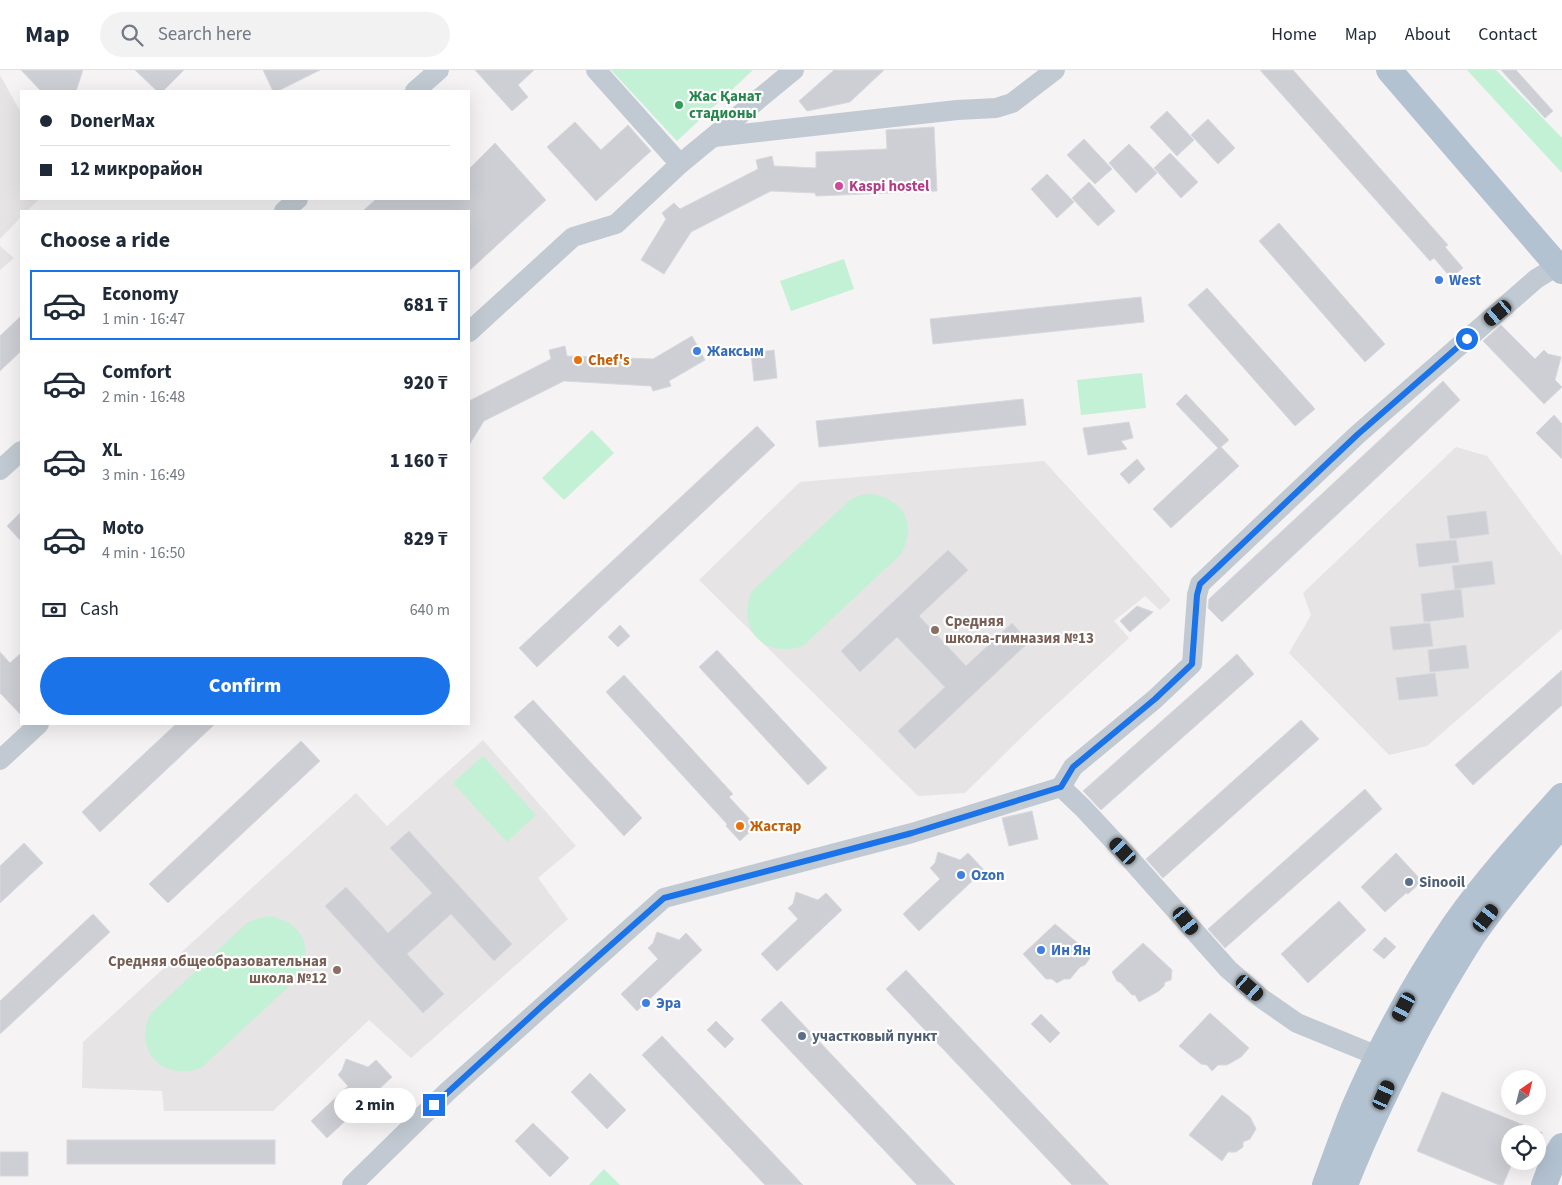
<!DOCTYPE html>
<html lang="en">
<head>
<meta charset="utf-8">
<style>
	:root { --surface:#fff; --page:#f2f2f3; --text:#1f2937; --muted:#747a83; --line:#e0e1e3; --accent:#1a73e8 }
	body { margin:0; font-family:"Source Sans 3",sans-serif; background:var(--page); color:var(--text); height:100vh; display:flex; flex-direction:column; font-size:19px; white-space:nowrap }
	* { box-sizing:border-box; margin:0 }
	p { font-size:16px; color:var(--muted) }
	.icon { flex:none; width:28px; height:28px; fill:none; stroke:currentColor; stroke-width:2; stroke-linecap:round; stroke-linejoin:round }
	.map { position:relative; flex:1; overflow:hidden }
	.sheet { position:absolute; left:20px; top:140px; width:450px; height:515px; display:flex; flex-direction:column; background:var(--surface); border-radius:0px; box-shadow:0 5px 20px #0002 }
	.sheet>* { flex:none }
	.guide { position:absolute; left:20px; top:20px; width:450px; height:110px; border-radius:0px; box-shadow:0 5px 20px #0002; display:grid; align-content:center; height:110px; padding:0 20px; background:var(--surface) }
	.needle { width:32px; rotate:35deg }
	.tools { position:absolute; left:1501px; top:1000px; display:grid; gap:10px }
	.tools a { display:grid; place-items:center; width:45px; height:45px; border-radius:50%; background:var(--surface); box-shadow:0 5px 20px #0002; font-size:25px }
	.end { position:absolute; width:22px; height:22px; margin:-11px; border:6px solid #1a73e8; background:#fff; box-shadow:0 0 0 2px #fff }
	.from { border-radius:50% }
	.bubble { position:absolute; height:35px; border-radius:18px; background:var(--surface); box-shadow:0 5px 20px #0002; font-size:16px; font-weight:800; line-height:35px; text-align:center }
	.car { position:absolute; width:15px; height:30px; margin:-15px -8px; border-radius:6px; box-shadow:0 0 4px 1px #0007; background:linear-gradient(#222 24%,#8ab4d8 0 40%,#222 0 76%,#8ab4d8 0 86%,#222 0) }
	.guide b { display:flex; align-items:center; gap:18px; height:48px; font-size:19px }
	.guide b+b { border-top:1px solid var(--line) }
	.guide i { width:12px; height:12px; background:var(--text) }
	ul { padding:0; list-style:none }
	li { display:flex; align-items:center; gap:15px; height:70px; margin:0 10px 8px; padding:0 10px; border:2px solid transparent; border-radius:0px }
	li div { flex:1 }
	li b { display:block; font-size:19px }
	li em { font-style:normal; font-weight:800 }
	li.on { border-color:var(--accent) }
	li>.icon { width:45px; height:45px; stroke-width:1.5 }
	h2 { padding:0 20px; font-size:22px; line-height:60px }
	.pay { display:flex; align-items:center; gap:12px; height:55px; padding:0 20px; font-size:19px }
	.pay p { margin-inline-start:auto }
	.action { display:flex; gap:10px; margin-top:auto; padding:10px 20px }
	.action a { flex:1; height:58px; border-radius:30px; background:var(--accent); color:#fff; font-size:20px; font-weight:800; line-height:58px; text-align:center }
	header { display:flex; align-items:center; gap:30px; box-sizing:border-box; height:70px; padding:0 25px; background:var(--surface); border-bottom:1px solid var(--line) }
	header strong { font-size:24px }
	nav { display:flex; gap:28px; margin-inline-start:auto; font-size:18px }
	.search { width:350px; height:45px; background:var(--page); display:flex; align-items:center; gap:12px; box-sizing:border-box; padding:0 18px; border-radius:28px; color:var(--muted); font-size:19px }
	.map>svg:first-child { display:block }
	.education { fill:#e6e4e5 }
	.green { fill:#c3f1d5 }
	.building { fill:#cdcfd5; stroke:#d7d9de }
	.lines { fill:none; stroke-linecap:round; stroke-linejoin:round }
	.minor { stroke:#c1cad2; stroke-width:20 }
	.major { stroke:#b3c2d1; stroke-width:26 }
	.route { stroke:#1a73e8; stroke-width:6 }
	.leisure-dot { fill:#2e9e5b; stroke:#fff; stroke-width:2 }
	.hotel-dot { fill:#d1479c; stroke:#fff; stroke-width:2 }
	.shop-dot { fill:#3f7fe0; stroke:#fff; stroke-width:2 }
	.food-dot { fill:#e8710a; stroke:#fff; stroke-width:2 }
	.education-dot { fill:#8d6e63; stroke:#fff; stroke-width:2 }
	.service-dot { fill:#5c6f8a; stroke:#fff; stroke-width:2 }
	.labels { text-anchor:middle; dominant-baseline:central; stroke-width:4.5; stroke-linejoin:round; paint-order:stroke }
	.leisure-label { font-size:15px; font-weight:bold; fill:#27864d; stroke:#fff; text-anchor:start }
	.hotel-label { font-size:15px; font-weight:bold; fill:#b23c85; stroke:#fff; text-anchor:start }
	.shop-label { font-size:15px; font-weight:bold; fill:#366cbe; stroke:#fff; text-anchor:start }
	.food-label { font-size:15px; font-weight:bold; fill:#c56008; stroke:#fff; text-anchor:start }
	.education-label { font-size:15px; font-weight:bold; fill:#785e54; stroke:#fff; text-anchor:start }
	.service-label { font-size:15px; font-weight:bold; fill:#4e5e75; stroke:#fff; text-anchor:start }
</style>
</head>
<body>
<header>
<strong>Map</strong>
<div class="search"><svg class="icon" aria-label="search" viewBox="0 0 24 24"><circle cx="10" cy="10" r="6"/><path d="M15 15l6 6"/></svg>Search here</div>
<nav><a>Home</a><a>Map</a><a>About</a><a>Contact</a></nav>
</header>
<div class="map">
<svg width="1562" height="1115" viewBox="0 0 1562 1115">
	<rect width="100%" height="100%" fill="#f5f3f3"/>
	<g class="education">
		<polygon points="0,5 21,43 21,129 39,129 27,141 21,141 21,147 0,169"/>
		<polygon points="0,176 14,188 0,200"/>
		<polygon points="1456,377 1487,386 1562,486 1562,559 1427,676 1389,685 1289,583 1311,545 1303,523"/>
		<polygon points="1044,391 1171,530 1160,540 1145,526 1114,551 1129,568 1031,658 965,723 918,726 699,510 800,412"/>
		<polygon points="483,670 576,776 538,808 568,849 411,988 369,950 273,1041 164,1041 162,1021 82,1018 83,972 356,723 387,756"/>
	</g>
	<g class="green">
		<polygon points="611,0 753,0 677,71"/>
		<polygon points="1467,0 1496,0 1562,68 1562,103"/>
		<polygon points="844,189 854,219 791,241 780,211"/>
		<polygon points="1142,303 1146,338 1081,345 1077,310"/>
		<polygon points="592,360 614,383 564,430 542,408"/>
		<path d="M872,424C905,430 917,455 901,484L803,576C764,589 736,559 752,521L850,430L861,425Z"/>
		<polygon points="483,686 536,745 507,772 453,713"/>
		<path d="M270,846C303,853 314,878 299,907L201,998C162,1011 134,982 150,944L248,852L259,848Z"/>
		<polygon points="604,1099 620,1115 589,1115"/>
	</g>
	<g class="building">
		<polygon points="21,0 83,0 76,21 41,21"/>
		<polygon points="135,0 184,0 163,21 157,21"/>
		<polygon points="263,0 320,0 278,21 273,21"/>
		<polygon points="475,0 534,0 518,15 528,27 512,41"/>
		<polygon points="834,0 884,0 850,32 807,41 799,31"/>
		<polygon points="1260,0 1293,0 1448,175 1445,177 1463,198 1451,208 1434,188 1430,191"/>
		<polygon points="1501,0 1516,0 1553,41 1545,48"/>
		<polygon points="1167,41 1194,70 1177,86 1150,57"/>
		<polygon points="1208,49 1235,78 1218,94 1191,65"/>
		<polygon points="575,52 601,80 628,55 651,81 596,131 547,77"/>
		<polygon points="934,57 937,121 816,126 815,123 771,121 691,162 664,204 641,190 666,149 662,143 674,133 680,139 758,99 756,90 772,86 774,96 816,98 816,82 887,79 886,60"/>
		<polygon points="1084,69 1112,99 1095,114 1067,85"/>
		<polygon points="495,73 546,130 469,201 469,141 363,141 376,129 469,129 469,99"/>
		<polygon points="1129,74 1157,103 1136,123 1109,93"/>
		<polygon points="1170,83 1198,112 1181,128 1154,98"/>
		<polygon points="1047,104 1074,132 1057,148 1031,119"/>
		<polygon points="1089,112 1115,141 1098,156 1072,128"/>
		<polygon points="1279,153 1385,274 1365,292 1259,171"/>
		<polygon points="1207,218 1315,339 1295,356 1188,235"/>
		<polygon points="1141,227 1144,252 933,274 930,249"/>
		<polygon points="21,246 21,281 0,301 0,266"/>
		<polygon points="1501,255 1535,289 1544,280 1548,284 1561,287 1555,310 1562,317 1544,334 1483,271"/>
		<polygon points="692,266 705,290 669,311 671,316 653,321 651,316 564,311 484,351 469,375 469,331 551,289 549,280 565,276 567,286 653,289"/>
		<polygon points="774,280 777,308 754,311 751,283"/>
		<polygon points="1443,311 1460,330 1222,552 1208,538 1209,529"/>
		<polygon points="1186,324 1229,370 1221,377 1239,396 1171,458 1153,439 1218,378 1176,334"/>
		<polygon points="1023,329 1026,355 819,377 816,351"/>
		<polygon points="1554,345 1562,354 1562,389 1536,363"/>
		<polygon points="1129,352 1133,368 1121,371 1127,379 1088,385 1083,358"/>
		<polygon points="757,356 775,375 537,597 519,578"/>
		<polygon points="1137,389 1145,399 1129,414 1120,404"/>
		<polygon points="1486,441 1489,464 1450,469 1447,446"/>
		<polygon points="21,442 21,471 7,456"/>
		<polygon points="1456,470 1459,492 1419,497 1416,474"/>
		<polygon points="948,480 968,500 919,546 966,596 1012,553 1029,572 915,679 898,661 945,617 897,567 860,602 841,581"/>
		<polygon points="1492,491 1495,514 1455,519 1452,496"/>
		<polygon points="1461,519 1464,547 1424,552 1421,524"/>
		<polygon points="1137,536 1153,542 1130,562 1120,551"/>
		<polygon points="1430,553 1433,576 1393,580 1390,557"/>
		<polygon points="620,555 630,566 618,577 608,567"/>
		<polygon points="1466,575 1469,598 1430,602 1428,580"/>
		<polygon points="717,580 827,698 808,715 699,597"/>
		<polygon points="0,582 10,593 21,583 21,645 0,623"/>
		<polygon points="1237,584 1254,604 1101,740 1083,721"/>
		<polygon points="1562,600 1562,635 1473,715 1455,695"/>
		<polygon points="1435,603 1438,626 1399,630 1396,608"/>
		<polygon points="624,605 733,724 729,727 756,756 740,771 726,756 727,754 606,622"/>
		<polygon points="533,630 642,748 624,766 514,647"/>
		<polygon points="1301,650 1319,669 1163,808 1146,789"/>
		<polygon points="176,654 215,654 100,762 82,742"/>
		<polygon points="301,671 320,691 168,833 149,814"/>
		<polygon points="1365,719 1382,739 1225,878 1208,859"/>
		<polygon points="1032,741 1038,769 1009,776 1002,748"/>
		<polygon points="409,761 512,874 494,891 451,844 407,884 444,924 423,943 325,836 346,817 388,863 432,823 390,778"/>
		<polygon points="24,773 43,793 0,833 0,796"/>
		<polygon points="938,782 960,790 968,783 984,800 919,861 903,844 940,809 930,798 935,793"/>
		<polygon points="1396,783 1422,811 1408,824 1406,823 1385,842 1361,817"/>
		<polygon points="796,822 818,830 826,823 842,840 777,901 761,884 798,849 788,838 793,834"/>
		<polygon points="1339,831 1366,860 1308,913 1281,884"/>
		<polygon points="93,844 110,862 0,964 0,931"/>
		<polygon points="1055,854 1092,885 1085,895 1080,897 1070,909 1064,909 1057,913 1052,909 1046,909 1023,884"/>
		<polygon points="657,862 679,870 686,863 702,880 637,941 621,924 658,889 648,878 653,873"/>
		<polygon points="1385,867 1396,877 1384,889 1373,880"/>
		<polygon points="1143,873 1172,900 1171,910 1165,912 1164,916 1159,921 1139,932 1135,925 1132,925 1121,913 1117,911 1112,902"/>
		<polygon points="906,900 1109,1115 1072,1115 886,919"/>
		<polygon points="781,931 955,1115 917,1115 761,950"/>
		<polygon points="1210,943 1249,978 1241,987 1227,995 1218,995 1212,1001 1207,995 1201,994 1179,976"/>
		<polygon points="1041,944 1060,963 1050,973 1031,954"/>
		<polygon points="716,951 734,969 725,978 707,960"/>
		<polygon points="662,966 803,1115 765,1115 642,985"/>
		<polygon points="346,989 368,997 376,990 392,1007 327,1068 311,1051 348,1016 338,1005 342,1000"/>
		<polygon points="590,1003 626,1040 607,1059 571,1022"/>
		<polygon points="1442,1022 1543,1063 1510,1064 1510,1091 1513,1091 1503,1115 1499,1115 1417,1081"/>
		<polygon points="1222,1025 1250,1047 1256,1059 1250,1069 1243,1072 1243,1077 1236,1082 1228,1082 1222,1091 1189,1065"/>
		<polygon points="533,1053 569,1088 550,1107 515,1071"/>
		<rect x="67" y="1070" width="208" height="24"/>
		<rect x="0" y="1082" width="28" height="24"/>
	</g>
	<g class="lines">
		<g class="minor">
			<polyline points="596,0 680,94 794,0"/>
			<polyline points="415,21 439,0"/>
			<polyline points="714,67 957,40 996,38 1012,33 1055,0"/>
			<polyline points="284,141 298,129"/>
			<polyline points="469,262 573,167 616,154 680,94"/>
			<polyline points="0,400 21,381"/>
			<polyline points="0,690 39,654"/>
			<polyline points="1061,717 1073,697 1155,629 1192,594 1197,525 1200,514 1357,365 1536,209 1557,196"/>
			<polyline points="1061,717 1083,738 1123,781 1228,899 1261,928 1297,953 1390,991"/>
			<polyline points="352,1115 447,1022 664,828 912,763 1061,717"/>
		</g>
		<g class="major">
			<polyline points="1389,0 1562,201"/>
			<path d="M1325,1115C1334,1090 1343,1065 1353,1040C1381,975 1415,912 1455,854C1487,808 1525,767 1562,726"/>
			<path d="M1345,1115C1367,1059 1393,1006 1421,953C1438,923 1455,893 1474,864C1500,826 1532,790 1562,754"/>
			<polyline points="1544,1115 1553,1091 1562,1076"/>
		</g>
	</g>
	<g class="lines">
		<polyline class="route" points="434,1035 542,936 664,828 912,763 1061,717 1073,697 1155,629 1192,594 1197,525 1200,514 1357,365 1467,269"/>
	</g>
	<circle class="leisure-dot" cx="679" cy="35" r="5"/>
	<circle class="hotel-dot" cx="839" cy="116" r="5"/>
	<g class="shop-dot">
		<circle cx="1439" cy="210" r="5"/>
		<circle cx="697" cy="281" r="5"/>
		<circle cx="961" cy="805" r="5"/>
		<circle cx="1041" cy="880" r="5"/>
		<circle cx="646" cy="933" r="5"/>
	</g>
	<g class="food-dot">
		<circle cx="578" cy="290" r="5"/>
		<circle cx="740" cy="756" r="5"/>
	</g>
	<g class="education-dot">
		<circle cx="935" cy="560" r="5"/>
		<circle cx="337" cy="900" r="5"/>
	</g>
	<g class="service-dot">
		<circle cx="1409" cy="812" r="5"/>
		<circle cx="802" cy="966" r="5"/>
	</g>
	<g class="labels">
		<g class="leisure-label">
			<text x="689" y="26">Жас Қанат<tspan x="689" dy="17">стадионы</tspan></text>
		</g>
		<g class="hotel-label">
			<text x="849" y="116">Kaspi hostel</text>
		</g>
		<g class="shop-label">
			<text x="1449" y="210">West</text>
			<text x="707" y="281">Жаксым</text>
			<text x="971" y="805">Ozon</text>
			<text x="1051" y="880">Ин Ян</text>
			<text x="656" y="933">Эра</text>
		</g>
		<g class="food-label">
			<text x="588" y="290">Chef's</text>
			<text x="750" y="756">Жастар</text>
		</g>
		<g class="education-label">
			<text x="945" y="551">Средняя<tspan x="945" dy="17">школа-гимназия №13</tspan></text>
			<text x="327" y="891" text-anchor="end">Средняя общеобразовательная<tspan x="327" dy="17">школа №12</tspan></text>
		</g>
		<g class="service-label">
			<text x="1419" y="812">Sinooil</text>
			<text x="812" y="966">участковый пункт</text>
		</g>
	</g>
</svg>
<div class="tools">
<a><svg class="needle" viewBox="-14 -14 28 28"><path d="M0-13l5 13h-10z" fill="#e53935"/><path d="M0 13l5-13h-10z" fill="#747a83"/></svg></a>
<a><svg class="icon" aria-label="locate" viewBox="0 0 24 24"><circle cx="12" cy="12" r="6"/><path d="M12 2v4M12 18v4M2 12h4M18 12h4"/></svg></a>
</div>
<i class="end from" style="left:1467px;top:269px"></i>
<i class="end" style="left:434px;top:1035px"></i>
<div class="bubble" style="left:334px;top:1018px;width:82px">2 min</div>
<i class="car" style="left:1498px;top:243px;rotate:230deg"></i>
<i class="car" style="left:1123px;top:781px;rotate:317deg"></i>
<i class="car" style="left:1486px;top:848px;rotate:38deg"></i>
<i class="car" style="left:1186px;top:851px;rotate:142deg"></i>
<i class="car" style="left:1250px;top:918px;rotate:131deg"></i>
<i class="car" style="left:1404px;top:937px;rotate:208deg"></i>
<i class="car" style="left:1384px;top:1025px;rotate:24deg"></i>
<div class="guide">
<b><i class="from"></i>DonerMax</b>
<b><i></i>12 микрорайон</b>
</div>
<section class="sheet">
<h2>Choose a ride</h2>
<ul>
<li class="on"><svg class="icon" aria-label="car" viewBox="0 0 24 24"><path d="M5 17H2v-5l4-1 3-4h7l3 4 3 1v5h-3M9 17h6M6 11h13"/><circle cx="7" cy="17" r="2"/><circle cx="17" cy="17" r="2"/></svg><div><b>Economy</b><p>1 min · 16:47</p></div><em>681 ₸</em></li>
<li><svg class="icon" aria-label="car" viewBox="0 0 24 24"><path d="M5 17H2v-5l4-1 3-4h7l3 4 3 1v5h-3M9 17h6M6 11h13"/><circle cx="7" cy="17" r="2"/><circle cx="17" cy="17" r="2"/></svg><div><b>Comfort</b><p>2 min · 16:48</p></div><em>920 ₸</em></li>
<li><svg class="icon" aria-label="car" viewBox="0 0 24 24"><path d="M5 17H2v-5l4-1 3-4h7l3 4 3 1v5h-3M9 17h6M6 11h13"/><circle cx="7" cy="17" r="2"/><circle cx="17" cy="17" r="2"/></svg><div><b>XL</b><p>3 min · 16:49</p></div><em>1 160 ₸</em></li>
<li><svg class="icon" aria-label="car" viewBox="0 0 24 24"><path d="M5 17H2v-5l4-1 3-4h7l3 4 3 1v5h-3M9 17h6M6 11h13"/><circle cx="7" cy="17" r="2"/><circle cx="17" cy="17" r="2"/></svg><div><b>Moto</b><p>4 min · 16:50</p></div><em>829 ₸</em></li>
</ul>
<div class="pay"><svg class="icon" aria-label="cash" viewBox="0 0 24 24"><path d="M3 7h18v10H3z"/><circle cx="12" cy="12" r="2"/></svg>Cash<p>640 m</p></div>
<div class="action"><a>Confirm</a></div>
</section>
</div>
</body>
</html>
